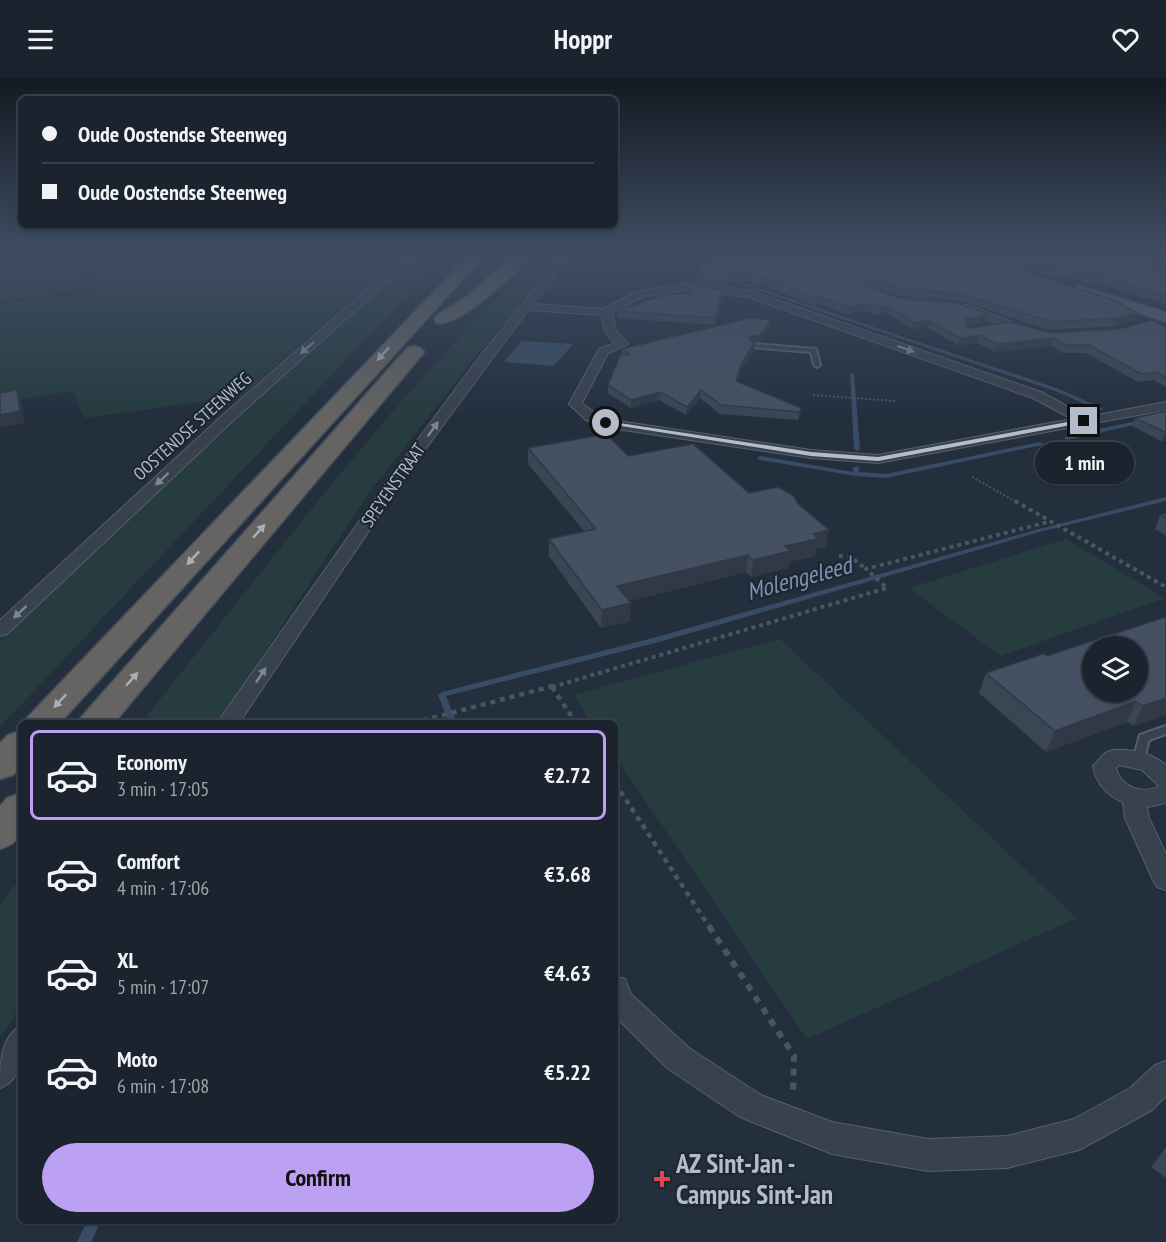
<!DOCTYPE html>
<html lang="en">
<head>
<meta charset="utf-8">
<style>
	:root { --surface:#1b232e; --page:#242b36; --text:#f1f3f6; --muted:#a0a4aa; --line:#39404a; --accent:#bca0f2 }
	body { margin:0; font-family:"PT Sans Narrow",sans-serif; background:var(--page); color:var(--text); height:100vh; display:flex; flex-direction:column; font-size:22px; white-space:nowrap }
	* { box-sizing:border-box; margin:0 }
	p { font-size:20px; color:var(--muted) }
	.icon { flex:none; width:33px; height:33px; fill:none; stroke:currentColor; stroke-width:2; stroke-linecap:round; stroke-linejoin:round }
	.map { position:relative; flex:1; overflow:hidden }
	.details { position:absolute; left:18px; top:642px; width:600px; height:504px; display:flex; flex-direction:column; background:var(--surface); border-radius:9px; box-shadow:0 2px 4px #0004,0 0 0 2px var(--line) }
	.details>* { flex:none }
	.top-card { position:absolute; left:18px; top:18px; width:600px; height:132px; border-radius:9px; box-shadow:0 2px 4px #0004,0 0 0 2px var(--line); display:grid; align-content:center; height:132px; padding:0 24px; background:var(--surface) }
	.fabs { position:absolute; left:1082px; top:558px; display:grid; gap:12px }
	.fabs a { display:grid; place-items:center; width:66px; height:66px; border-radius:50%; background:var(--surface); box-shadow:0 2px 4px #0004,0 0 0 2px var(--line); font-size:30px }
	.end { position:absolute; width:27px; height:27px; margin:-14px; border:8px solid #b4bcc9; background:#111; box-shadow:0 0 0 3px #111 }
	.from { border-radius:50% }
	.bubble { position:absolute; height:42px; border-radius:21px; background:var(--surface); box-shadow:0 2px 4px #0004,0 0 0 2px var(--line); font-size:20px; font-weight:700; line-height:42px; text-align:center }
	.top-card b { display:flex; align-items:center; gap:21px; height:57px; font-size:22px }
	.top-card b+b { border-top:2px solid var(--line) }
	.top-card i { width:15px; height:15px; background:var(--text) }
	ul { padding:10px 0 0; list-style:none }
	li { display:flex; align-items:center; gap:18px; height:90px; margin:0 12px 9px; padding:0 12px; border:3px solid transparent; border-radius:9px }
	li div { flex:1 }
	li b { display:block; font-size:22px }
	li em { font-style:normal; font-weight:700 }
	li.on { border-color:var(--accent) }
	li>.icon { width:54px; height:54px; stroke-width:1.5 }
	.action { display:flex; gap:12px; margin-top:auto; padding:12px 24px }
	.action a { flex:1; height:69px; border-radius:36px; background:var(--accent); color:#111; font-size:24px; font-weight:700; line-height:69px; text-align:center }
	header { display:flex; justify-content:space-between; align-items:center; height:78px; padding:0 24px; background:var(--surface); font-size:27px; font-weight:700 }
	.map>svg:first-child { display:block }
	.green { fill:#263c3f }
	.water { fill:#394c67 }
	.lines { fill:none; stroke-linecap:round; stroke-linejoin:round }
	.stream { fill:#394c67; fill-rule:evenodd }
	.service-casing { stroke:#565f6c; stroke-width:4 }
	.minor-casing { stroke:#565f6c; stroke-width:2 }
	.primary-casing { stroke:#414a57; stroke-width:2 }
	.trunk-casing { stroke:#434c59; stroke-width:3 }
	.path-far3 { stroke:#44595c; stroke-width:2; stroke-dasharray:2 2; stroke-linecap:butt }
	.path-far2 { stroke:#44595c; stroke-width:4; stroke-dasharray:4 4; stroke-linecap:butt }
	.path-far1 { stroke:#44595c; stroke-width:4.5; stroke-dasharray:5 5; stroke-linecap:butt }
	.path { stroke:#44595c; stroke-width:6; stroke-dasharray:7 7; stroke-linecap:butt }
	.service { fill:#38414e; fill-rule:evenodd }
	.minor { fill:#38414e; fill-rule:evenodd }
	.primary { fill:#56606e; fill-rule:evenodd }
	.trunk { fill:#656462; fill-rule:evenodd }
	.wall { fill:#3b4654 }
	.shaded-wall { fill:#303945 }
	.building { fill:#455162; stroke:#303945; stroke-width:1.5; fill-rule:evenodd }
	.oneway { fill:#7c8592 }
	.oneway2 { fill:#a8afba }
	.route { fill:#b4bcc9 }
	.health-dot { fill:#e0444e; stroke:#1d2633; stroke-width:2 }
	.labels { text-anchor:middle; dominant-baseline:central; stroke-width:4.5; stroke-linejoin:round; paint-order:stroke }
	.far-street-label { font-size:18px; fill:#b4bcc9; stroke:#1d2633 }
	.water-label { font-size:24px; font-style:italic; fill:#7c92b1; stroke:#1d2633 }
	.near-poi-label { font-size:27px; font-weight:bold; fill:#b4bcc9; stroke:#1d2633; text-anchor:start }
</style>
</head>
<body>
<header><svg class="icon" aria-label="menu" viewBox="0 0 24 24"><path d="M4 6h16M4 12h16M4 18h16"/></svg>Hoppr<svg class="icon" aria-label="heart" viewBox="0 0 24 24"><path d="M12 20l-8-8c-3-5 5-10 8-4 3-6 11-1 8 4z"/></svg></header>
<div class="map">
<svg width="1166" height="1164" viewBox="0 0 1166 1164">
	<rect width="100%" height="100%" fill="#242f3e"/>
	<g class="green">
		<polygon points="0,176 78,176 86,193 82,213 0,222"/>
		<polygon points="92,176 404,176 242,318 84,340 73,313 0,325 0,226 97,214"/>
		<polygon points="418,176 444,176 424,203 382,244 0,649 0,563 84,482"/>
		<path d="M542,176H561L538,208L473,281L369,415L218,645H141C270,485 393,317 542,176Z"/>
		<polygon points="1066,461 1165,520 1000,578 909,510"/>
		<polygon points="780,561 1077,840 807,961 615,678 615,645 592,645 573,617"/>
		<polygon points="21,799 21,929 0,959 0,827"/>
	</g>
	<polygon class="water" points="522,263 573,266 554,288 504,284"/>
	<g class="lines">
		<g class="stream">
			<polygon points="719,197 1059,311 1104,331 1099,332 1055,313 719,199"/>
			<polygon points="850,295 854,296 860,371 857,373 854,371"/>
			<polygon points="1141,342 1144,344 1143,345 1067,362 1064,360 1067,358"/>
			<polygon points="1040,364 1042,365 1042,367 886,400 856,398 760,382 757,380 760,378 853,394 853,390 856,388 859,390 859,394 886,396"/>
			<polygon points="1166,419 1166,423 1043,453 659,564 446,618 457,645 449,645 438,617 442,614 653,560 1039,451"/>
			<polygon points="87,1143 101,1143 91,1164 77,1164"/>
		</g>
		<g class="service-casing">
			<g id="service">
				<polygon points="753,266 816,271 820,287 817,289 814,287 811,274 751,269 751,267"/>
				<polygon points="1166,648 1166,656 1149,662 1143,685 1135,685 1133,682 1140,657"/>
			</g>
		</g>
		<g class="minor-casing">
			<g id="minor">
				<polygon points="408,176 418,176 235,341 7,556 0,558 0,542 225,335"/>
				<path d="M563,176H573L533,226L604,231L635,214L684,206L721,208L754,214L1041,314L1087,339L1166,324V332L878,385L811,380L617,351L586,342L569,326L599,271L615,265L605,254L601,237L528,232L410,392L239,645H217L399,387L481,277ZM684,212L748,219L1033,320L1072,341L878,377L811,372L619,343L596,336L582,325L608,275L628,266L616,253L612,235L642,219Z"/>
				<polygon points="1156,176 1164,176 1166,189 1163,188"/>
				<polygon points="960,227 968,227 1035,253 1025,255 960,231"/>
				<path d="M1113,672C1132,671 1151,675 1166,687V725L1147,729L1149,740L1166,776V812L1157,809L1153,802L1125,740L1123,724C1107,718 1096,705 1093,688L1105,675ZM1119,687L1142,692L1159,708C1143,717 1120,709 1116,690Z"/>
				<polygon points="615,898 625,901 631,916 689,970 761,1017 832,1044 928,1061 1007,1058 1074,1041 1130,1010 1155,987 1166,983 1166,1018 1152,1032 1079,1072 1007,1090 928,1093 832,1076 740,1039 667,990 615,938"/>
				<path d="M21,948C21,972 26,1000 0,1010C0,987 0,959 21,948Z"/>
			</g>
		</g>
		<g class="primary-casing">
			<g id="primary">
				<polygon points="963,176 984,176 1022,189 1025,192 1022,195 1012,195 965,179"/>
				<polygon points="1078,207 1166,234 1166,244 1072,215 1070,212"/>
			</g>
		</g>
		<g class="trunk-casing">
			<g id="trunk">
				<polygon points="470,176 486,176 60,645 22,645"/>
				<path d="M515,176H532C518,194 459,250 437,245L434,241L437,237L466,219Z"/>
				<polygon points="414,268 421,270 424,274 421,278 114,645 76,645 407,270"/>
				<polygon points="21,653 21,689 13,697 0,701 0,665 8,657"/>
				<path d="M21,715C21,743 30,762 0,771V728L7,720Z"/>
			</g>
		</g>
		<g class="path-far3">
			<polyline points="1035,191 1065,201"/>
			<polyline points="894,221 934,220"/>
			<polyline points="813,317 895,323"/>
			<polyline points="972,399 1018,425"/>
		</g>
		<g class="path-far2">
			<polyline points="1015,423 1166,509"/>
			<polyline points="839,478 851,479 866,491"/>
			<polyline points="552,609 887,510 866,491 1048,444"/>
		</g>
		<g class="path-far1">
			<polyline points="552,609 576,645"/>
			<polyline points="413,645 557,607"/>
			<polyline points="615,705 710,850"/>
		</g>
		<polyline class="path" points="709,848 794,978 793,1017"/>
		<use href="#service" class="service"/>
		<use href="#minor" class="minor"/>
		<use href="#primary" class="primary"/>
		<use href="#trunk" class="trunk"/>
	</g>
	<g class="wall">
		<polygon points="747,176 1138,235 1136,242 1115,248 1049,252 958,222 901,218 869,207 867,208 901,221 987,243 967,248 971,250 1051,255 1166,249 1166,309 1154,302 1138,304 1086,275 1063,275 1052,268 995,274 978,265 958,267 928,250 912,251 888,235 879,237 864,233 847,236 816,224 815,229 764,206 758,207 729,198 726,207 696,204 697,198"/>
		<polygon points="990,176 1161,176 1161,187 1151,190 1151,191 1166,189 1166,226 1090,203 1088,206"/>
		<polygon points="690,216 723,218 715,247 618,240 618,233"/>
		<polygon points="771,242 770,249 759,264 755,265 754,272 741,292 737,304 801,330 798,342 720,336 700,320 686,337 659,322 631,330 608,315 608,307 622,278 622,271"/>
		<polygon points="1166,333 1166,362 1161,363 1132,348 1135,340"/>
		<polygon points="528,370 628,378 749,415 798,426 826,469 816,471 815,478 789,484 788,490 751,499 746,494 629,523 630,543 601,550 549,478 549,461 584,453 528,386"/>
		<polygon points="1166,436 1166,458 1155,451 1160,437"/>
		<polygon points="1166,539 1166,637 1134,648 1127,644 1046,674 979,615 986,595 1047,578"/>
		<polygon points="1166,1069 1166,1100 1151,1089"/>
	</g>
	<g class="shaded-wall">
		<polygon points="1164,180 1161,187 1148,191 1151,184"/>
		<polygon points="765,199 764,206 758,207 759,201"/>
		<polygon points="870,200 869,207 861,213 862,206"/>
		<polygon points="723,212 723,218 715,247 715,240"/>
		<polygon points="865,226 864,233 847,236 848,229"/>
		<polygon points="889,228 888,235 879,237 881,229"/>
		<polygon points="1138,235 1136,242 1115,248 1117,240"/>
		<polygon points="989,236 987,243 964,249 966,241"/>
		<polygon points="771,242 770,249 759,264 755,265 754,272 741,292 735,312 736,303 742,284 749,267 750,259"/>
		<polygon points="930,243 928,250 912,251 913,244"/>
		<polygon points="980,257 978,265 958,267 960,260"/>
		<polygon points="1054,260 1052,268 995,274 997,266"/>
		<polygon points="17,312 21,323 25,345 0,350 0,337"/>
		<polygon points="701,312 700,320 686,337 687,329"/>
		<polygon points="660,314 659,322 631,330 631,322"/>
		<polygon points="1165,354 1166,354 1166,362 1161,363"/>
		<polygon points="829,452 826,469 816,471 815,478 789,484 788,490 751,499 753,482 813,456"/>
		<polygon points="748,477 746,494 617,526 617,508"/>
		<polygon points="631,525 630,543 601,550 602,532"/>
		<polygon points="1166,620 1166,637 1134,648 1143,628"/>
		<polygon points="1136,623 1127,644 1046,674 1055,653"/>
	</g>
	<g class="building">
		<polygon points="747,176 969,176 1111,221 1138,235 1117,240 1052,244 959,215 903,211 870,200 862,206 901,221 957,225 989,236 966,241 966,248 971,250 1010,244 1051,255 1119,251 1152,242 1166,249 1166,300 1157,294 1141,296 1089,267 1066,267 1054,260 997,266 980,257 960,260 930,243 913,244 889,228 881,229 865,226 848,229 817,217 816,222 765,199 759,201 729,191 727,200 697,198 701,186"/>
		<polygon points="1013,176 1161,176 1164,180 1151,184 1151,191 1166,189 1166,218 1092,196 1091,200"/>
		<polygon points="693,208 723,212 715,240 618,233 663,217 690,216"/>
		<polygon points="750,240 771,242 760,257 750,259 750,263 755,264 742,284 736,303 801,330 800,334 721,327 701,312 687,329 660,314 631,322 608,307 620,278 630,276 622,271"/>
		<polygon points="17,312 20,333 0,337 0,315"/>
		<polygon points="1166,333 1166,354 1165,354 1135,340"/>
		<polygon points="606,356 628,378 693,366 749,415 778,409 794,418 798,426 829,452 813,456 818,461 785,468 790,473 753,482 748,477 617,508 631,525 602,532 549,461 596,451 528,370"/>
		<polygon points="1166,436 1166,440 1160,437"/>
		<path d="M1166,539V620L1143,628L1136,623L1055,653L986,595L1043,576L1047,578ZM1092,568H1137V614H1092Z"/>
	</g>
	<defs><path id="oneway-solid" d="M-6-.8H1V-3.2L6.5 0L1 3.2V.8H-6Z" transform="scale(1.5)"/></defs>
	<g class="oneway">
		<use href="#oneway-solid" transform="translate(307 270) rotate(139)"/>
		<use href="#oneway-solid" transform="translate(906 271) rotate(19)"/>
		<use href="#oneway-solid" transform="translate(433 351) rotate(-54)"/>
		<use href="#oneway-solid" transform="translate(162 401) rotate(137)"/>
		<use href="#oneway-solid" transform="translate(20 534) rotate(137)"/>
		<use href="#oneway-solid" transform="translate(261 597) rotate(-56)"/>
	</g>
	<g class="oneway2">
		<use href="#oneway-solid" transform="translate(383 276) rotate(133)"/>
		<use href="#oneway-solid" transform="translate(259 453) rotate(-49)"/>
		<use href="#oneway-solid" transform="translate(193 480) rotate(133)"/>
		<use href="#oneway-solid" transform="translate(132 601) rotate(-49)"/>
		<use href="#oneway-solid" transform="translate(60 623) rotate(133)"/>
	</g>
	<linearGradient id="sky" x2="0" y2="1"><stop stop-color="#141a22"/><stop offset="0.52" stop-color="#3f4d63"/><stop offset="1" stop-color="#3f4d63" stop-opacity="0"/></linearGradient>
	<rect width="1166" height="339" fill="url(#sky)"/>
	<polygon class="route" points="1084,341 1087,344 878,383 811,378 602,345 606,343 811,374 878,379"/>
	<path class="health-dot" d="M659 1092h6v6h6v6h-6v6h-6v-6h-6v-6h6z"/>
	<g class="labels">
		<g class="far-street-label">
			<text transform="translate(192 348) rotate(-42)">OOSTENDSE STEENWEG</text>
			<text transform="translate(393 407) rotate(-55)">SPEYENSTRAAT</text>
		</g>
		<g class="water-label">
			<text transform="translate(799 500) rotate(-15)">Molengeleed</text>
		</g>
		<g class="near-poi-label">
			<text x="676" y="1085">AZ Sint-Jan -<tspan x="676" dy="31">Campus Sint-Jan</tspan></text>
		</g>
	</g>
</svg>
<div class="fabs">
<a><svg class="icon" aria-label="layers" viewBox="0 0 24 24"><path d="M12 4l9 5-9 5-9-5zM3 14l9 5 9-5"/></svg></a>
</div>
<i class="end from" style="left:606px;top:345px"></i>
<i class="end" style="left:1084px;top:343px"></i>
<div class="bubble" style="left:1035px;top:364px;width:99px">1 min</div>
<div class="top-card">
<b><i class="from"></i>Oude Oostendse Steenweg</b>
<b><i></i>Oude Oostendse Steenweg</b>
</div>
<section class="details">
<ul>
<li class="on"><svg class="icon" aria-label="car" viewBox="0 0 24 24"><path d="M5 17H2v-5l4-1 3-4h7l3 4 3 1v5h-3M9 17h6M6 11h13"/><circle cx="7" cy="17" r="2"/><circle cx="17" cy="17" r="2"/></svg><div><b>Economy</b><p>3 min · 17:05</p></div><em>€2.72</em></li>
<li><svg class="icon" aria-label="car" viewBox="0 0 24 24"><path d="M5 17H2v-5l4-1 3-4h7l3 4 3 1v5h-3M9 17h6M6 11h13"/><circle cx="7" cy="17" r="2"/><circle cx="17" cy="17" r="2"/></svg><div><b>Comfort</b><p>4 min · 17:06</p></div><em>€3.68</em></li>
<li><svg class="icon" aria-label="car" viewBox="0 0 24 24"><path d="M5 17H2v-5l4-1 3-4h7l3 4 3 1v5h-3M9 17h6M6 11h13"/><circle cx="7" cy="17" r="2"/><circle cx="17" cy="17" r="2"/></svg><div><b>XL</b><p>5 min · 17:07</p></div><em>€4.63</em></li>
<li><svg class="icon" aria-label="car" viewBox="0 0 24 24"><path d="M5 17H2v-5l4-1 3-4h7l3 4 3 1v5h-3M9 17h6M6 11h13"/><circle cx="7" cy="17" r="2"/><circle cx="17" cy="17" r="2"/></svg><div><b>Moto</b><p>6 min · 17:08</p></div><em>€5.22</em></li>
</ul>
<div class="action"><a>Confirm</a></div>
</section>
</div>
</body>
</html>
